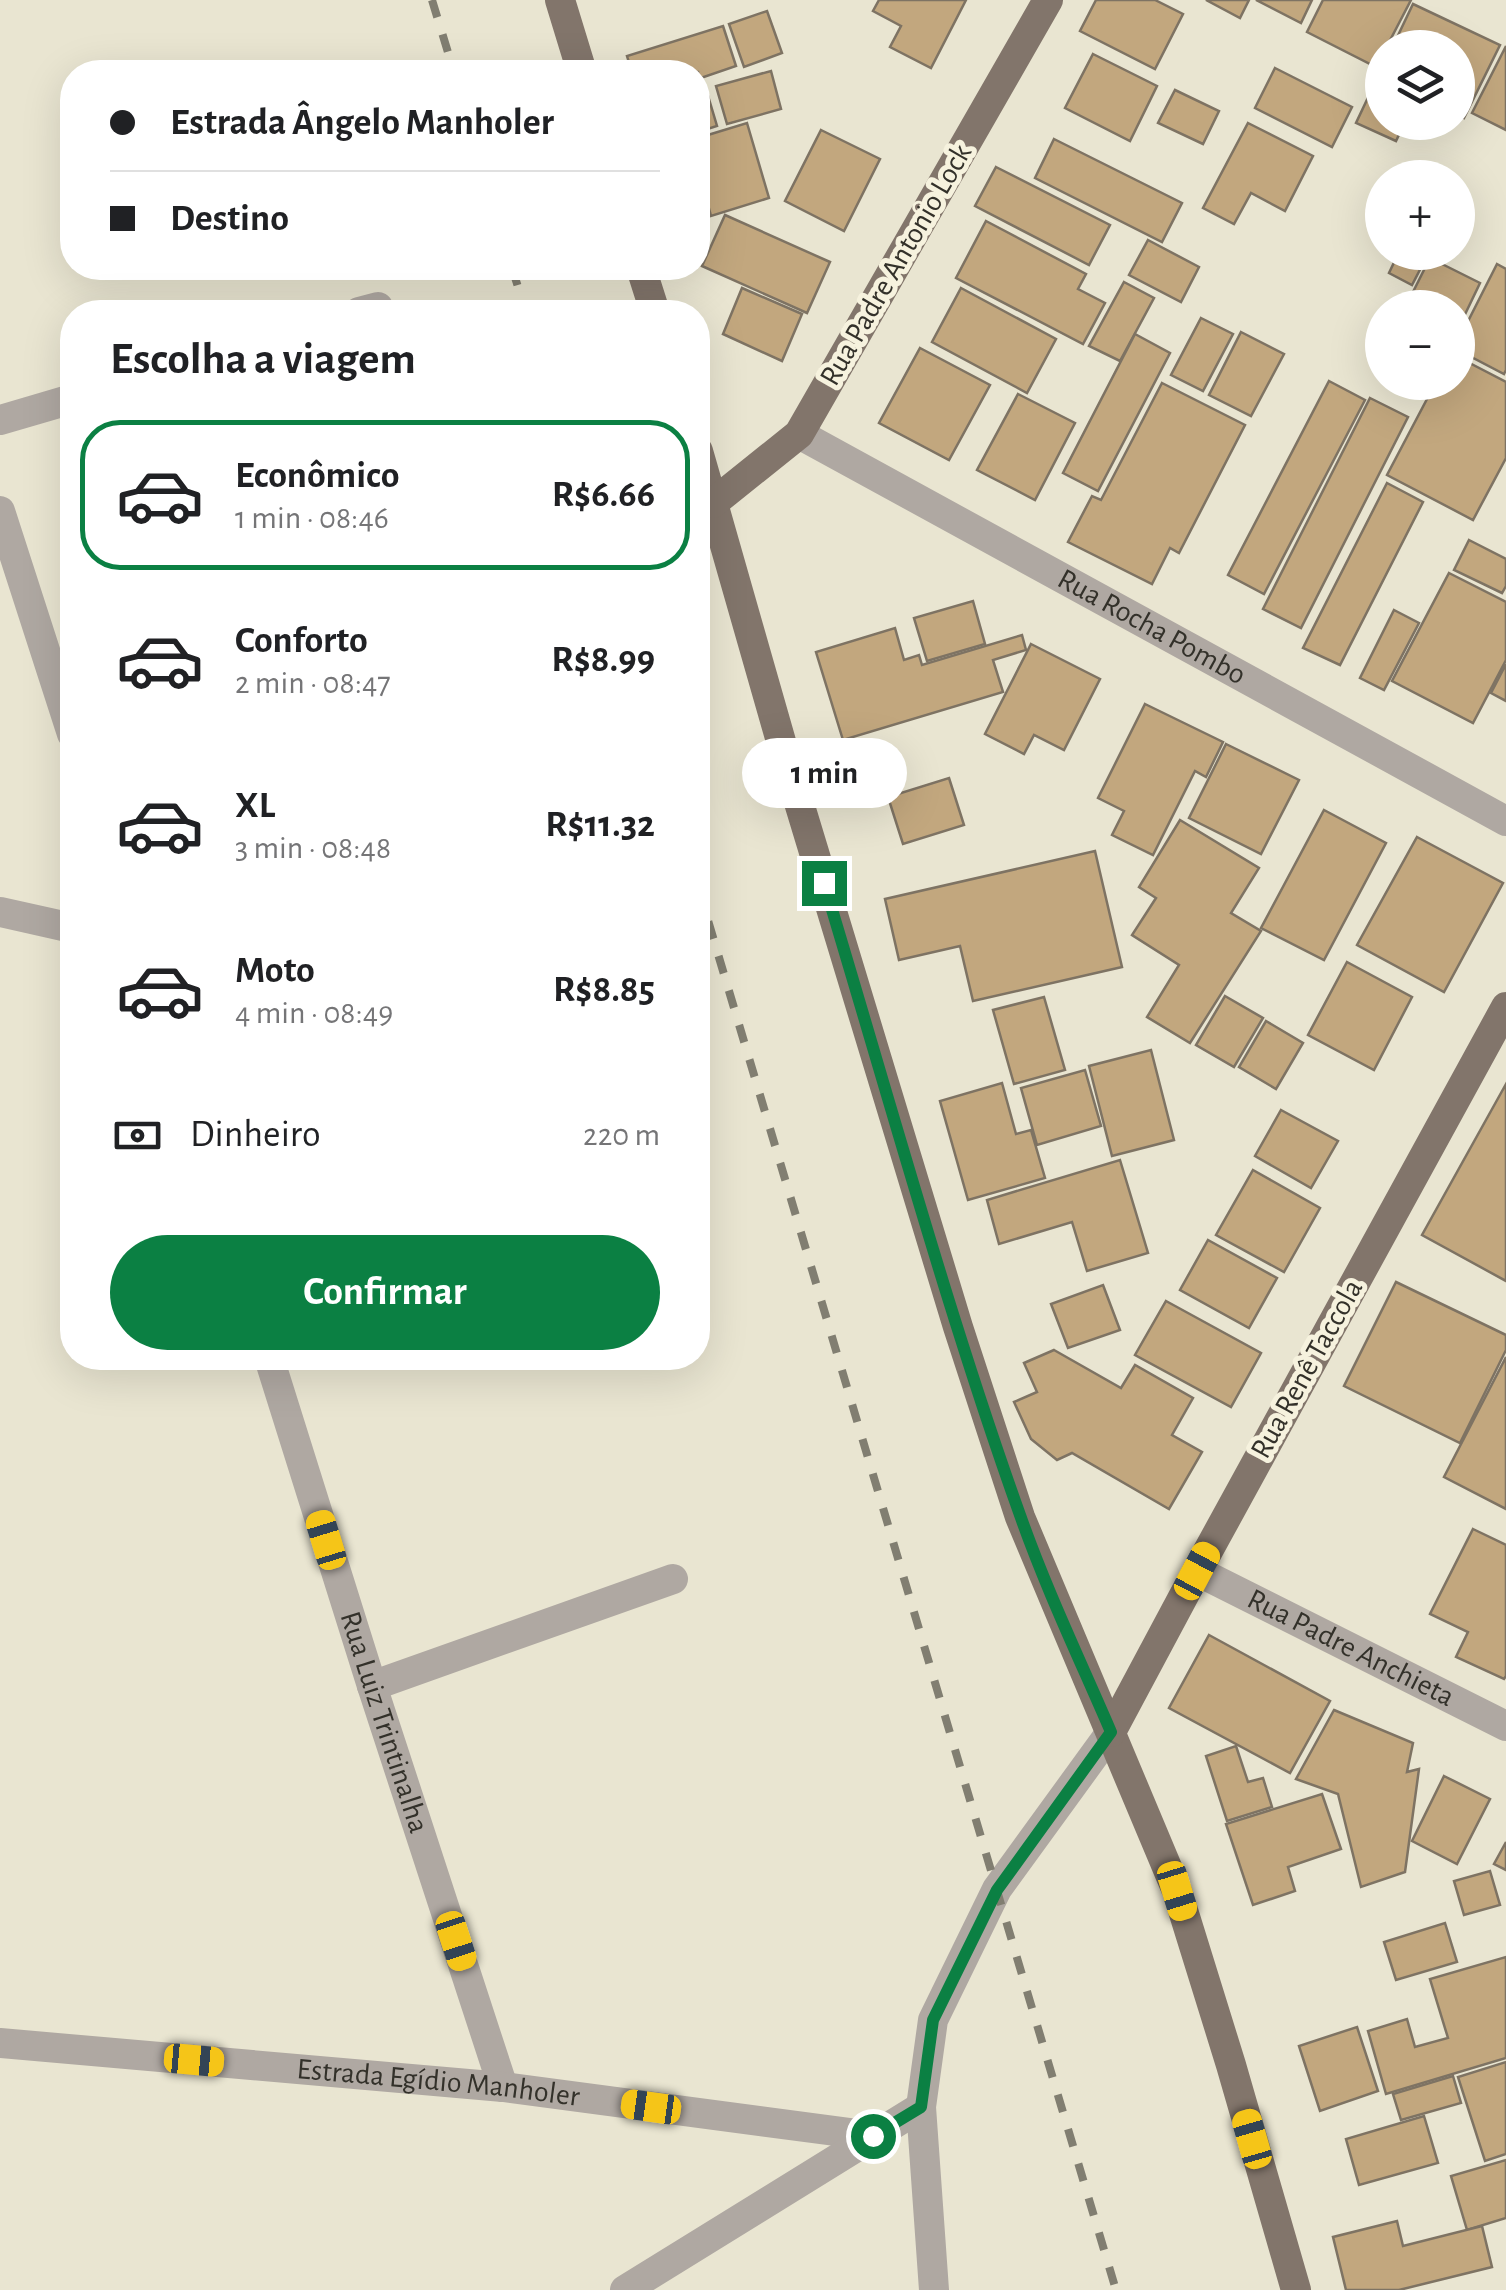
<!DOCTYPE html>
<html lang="pt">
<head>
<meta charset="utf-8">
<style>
	:root { --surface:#fff; --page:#f2f2f2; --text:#202124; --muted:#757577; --line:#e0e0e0; --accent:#0b8043 }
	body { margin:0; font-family:"Alegreya Sans",sans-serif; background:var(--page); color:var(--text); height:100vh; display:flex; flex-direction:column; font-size:38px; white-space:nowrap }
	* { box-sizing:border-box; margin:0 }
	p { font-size:32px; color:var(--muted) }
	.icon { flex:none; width:55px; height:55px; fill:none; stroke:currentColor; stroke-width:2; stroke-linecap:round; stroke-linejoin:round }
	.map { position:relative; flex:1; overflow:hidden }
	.details { position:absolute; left:60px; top:300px; width:650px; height:1070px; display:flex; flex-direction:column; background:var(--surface); border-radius:40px; box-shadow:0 10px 40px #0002 }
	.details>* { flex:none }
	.top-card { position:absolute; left:60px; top:60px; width:650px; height:220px; border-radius:40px; box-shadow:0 10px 40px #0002; display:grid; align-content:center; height:220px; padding:0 50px; background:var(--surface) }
	.tools { position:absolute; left:1365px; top:30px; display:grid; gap:20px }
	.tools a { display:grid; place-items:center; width:110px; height:110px; border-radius:50%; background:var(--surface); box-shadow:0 10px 40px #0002; font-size:50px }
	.end { position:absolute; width:45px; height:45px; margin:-22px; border:12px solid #0b8043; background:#fff; box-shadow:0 0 0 5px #fff }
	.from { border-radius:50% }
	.bubble { position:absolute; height:70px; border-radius:35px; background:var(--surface); box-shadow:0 10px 40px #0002; font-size:32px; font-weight:700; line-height:70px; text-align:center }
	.car { position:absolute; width:30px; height:60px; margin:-30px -15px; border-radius:12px; box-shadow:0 0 8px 2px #0007; background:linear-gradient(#f5c518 24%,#345 0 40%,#f5c518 0 76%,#345 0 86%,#f5c518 0) }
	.top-card b { display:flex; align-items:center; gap:35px; height:95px; font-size:38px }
	.top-card b+b { border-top:2px solid var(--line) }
	.top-card i { width:25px; height:25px; background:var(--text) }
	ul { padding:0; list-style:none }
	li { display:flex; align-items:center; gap:30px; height:150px; margin:0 20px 15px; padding:0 30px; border:5px solid transparent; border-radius:40px }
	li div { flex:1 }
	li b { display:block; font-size:38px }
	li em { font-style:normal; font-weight:700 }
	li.selected { border-color:var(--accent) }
	li>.icon { width:90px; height:90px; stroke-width:1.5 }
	h2 { padding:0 50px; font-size:45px; line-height:120px }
	.pay { display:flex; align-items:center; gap:25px; height:110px; padding:0 50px; font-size:38px }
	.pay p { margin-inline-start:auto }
	.primary-button { display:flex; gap:20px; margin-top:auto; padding:20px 50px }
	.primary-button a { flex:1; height:115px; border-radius:60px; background:var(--accent); color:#fff; font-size:40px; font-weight:700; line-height:115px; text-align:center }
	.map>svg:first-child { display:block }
	.building { fill:#c2a77e; stroke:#7e7363; stroke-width:2.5 }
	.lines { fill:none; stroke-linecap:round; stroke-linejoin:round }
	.minor { stroke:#afa8a2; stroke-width:30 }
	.major { stroke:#82756b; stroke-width:30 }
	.rail { stroke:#817e71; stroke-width:8; stroke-dasharray:18 18; stroke-linecap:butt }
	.route { stroke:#0b8043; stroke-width:12 }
	.labels { text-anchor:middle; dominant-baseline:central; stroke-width:10; stroke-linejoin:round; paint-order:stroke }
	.street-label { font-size:30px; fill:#33312a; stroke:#f6f2de }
</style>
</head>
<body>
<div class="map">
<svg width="1506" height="2290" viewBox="0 0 1506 2290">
	<rect width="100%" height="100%" fill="#e9e5d1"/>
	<g class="building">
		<polygon points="879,0 966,0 931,68 890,47 901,26 873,11"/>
		<polygon points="1096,0 1155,0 1183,14 1155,69 1080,31"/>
		<polygon points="1206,0 1249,0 1240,18"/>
		<polygon points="1256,0 1312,0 1301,23"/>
		<polygon points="1323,0 1411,0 1386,48 1382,48 1382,55 1376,67 1307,32"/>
		<polygon points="1413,4 1500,45 1464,118 1458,115 1458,48 1392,48"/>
		<polygon points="767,11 782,53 744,67 729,24"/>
		<polygon points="723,26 736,66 698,79 698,72 632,72 627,56"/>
		<polygon points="1506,46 1506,130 1472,113"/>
		<polygon points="1093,54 1157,86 1130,141 1065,108"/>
		<polygon points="1275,68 1352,107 1332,147 1255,108"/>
		<polygon points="1382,68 1382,122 1405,122 1396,141 1356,123"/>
		<polygon points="771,71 781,109 727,124 716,86"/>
		<polygon points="706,89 717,126 698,132 698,92"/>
		<polygon points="1175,90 1219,111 1203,144 1158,123"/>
		<polygon points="747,123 769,198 711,216 698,167 698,138"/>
		<polygon points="1248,123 1313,156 1285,211 1251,193 1234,224 1203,208"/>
		<polygon points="821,130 880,159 844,231 785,201"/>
		<polygon points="1054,139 1182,203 1162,242 1035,178"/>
		<polygon points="996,167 1110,225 1089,265 975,206"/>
		<polygon points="725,215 830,262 807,313 702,266"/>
		<polygon points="986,221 1086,274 1078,289 1105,303 1083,344 956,278"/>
		<polygon points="1148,240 1199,267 1181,302 1129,275"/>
		<polygon points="1399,252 1415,252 1426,258 1412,285 1389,273"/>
		<polygon points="1430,258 1480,283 1458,329 1458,308 1405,308"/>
		<polygon points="1497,264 1506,269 1506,370 1504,374 1458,350 1458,341"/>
		<polygon points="1124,282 1154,298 1120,361 1089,346"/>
		<polygon points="742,288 802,314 782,361 723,334"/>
		<polygon points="961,288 1056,339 1027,393 932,342"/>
		<polygon points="1201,318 1233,334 1203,391 1171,375"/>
		<polygon points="1241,332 1284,354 1251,416 1209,395"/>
		<polygon points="1135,334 1170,353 1098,491 1063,473"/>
		<polygon points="920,348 990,385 949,460 879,423"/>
		<polygon points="1458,357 1506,382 1506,458 1473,520 1387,475 1436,382 1458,382"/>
		<polygon points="1329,381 1365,400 1264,594 1228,575"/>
		<polygon points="1162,383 1245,425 1179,553 1170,548 1152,584 1068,542 1092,496 1101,500"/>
		<polygon points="1018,394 1075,423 1035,500 977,470"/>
		<polygon points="1370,398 1408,417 1301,628 1263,609"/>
		<polygon points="1387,483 1423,502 1340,665 1303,648"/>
		<polygon points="1469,540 1506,559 1506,586 1502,593 1454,570"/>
		<polygon points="1449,573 1506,602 1506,660 1473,723 1392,681"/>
		<polygon points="973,601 985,644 927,661 914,618"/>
		<polygon points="1394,610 1419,623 1384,690 1360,678"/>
		<polygon points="895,628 904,660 919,655 922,665 1022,635 1026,650 993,660 1003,692 843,740 816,652"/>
		<polygon points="1031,644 1100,679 1064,750 1034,735 1024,754 985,734"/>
		<polygon points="1506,664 1506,701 1491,693"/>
		<polygon points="1145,704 1223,742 1206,777 1195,771 1153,855 1112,835 1124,811 1098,798"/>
		<polygon points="1226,744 1299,780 1261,854 1189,818"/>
		<polygon points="949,778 964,825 903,844 888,797"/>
		<polygon points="1324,810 1386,843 1324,960 1261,928"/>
		<polygon points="1180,820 1259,868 1231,913 1261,931 1190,1043 1147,1017 1179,965 1132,935 1156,898 1139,887"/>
		<polygon points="1417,837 1503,883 1444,992 1357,945"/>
		<polygon points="1095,851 1122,967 973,1001 960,946 899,960 885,899"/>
		<polygon points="1347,962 1412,997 1374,1070 1308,1035"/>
		<polygon points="1225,996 1263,1018 1234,1067 1196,1045"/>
		<polygon points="1044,997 1065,1070 1014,1084 993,1010"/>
		<polygon points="1266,1021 1303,1043 1276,1089 1239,1067"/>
		<polygon points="1151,1050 1174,1140 1112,1156 1089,1066"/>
		<polygon points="1085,1070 1101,1126 1037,1145 1021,1088"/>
		<polygon points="1002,1083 1016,1134 1031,1130 1045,1178 968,1200 940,1101"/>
		<polygon points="1506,1084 1506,1281 1422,1235"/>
		<polygon points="1281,1110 1338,1141 1311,1188 1255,1156"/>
		<polygon points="1120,1160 1148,1253 1087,1271 1072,1222 999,1244 987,1200"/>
		<polygon points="1253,1170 1320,1208 1284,1272 1216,1235"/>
		<polygon points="1208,1240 1277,1278 1249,1328 1180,1290"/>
		<polygon points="1396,1282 1506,1335 1506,1350 1460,1443 1344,1386"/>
		<polygon points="1103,1285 1120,1330 1068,1348 1051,1304"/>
		<polygon points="1166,1301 1261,1353 1231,1407 1135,1355"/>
		<polygon points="1054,1350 1121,1388 1135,1365 1193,1398 1172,1435 1202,1452 1169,1509 1072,1453 1057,1460 1031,1439 1014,1402 1037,1392 1024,1363"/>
		<polygon points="1506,1357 1506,1509 1444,1477"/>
		<polygon points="1473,1529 1506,1545 1506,1676 1504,1679 1456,1657 1468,1632 1430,1614"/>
		<polygon points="1209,1635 1330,1701 1290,1773 1169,1708"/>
		<polygon points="1334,1710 1413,1743 1407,1772 1419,1769 1405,1872 1361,1887 1338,1794 1296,1779"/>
		<polygon points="1236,1746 1248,1782 1263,1778 1272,1807 1227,1821 1206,1756"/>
		<polygon points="1444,1776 1490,1799 1457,1864 1412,1841"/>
		<polygon points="1322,1794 1341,1849 1288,1867 1295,1891 1253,1905 1226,1824"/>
		<polygon points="1506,1842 1506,1870 1494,1864"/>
		<polygon points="1490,1871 1500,1905 1464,1915 1454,1881"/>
		<polygon points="1445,1923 1457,1962 1396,1980 1384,1942"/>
		<polygon points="1506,1957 1506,2058 1386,2094 1368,2031 1407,2019 1415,2047 1448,2038 1430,1979"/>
		<polygon points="1357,2027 1378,2091 1320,2111 1299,2046"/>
		<polygon points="1506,2062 1506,2154 1485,2161 1458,2077"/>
		<polygon points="1453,2076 1461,2103 1401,2120 1393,2094"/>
		<polygon points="1424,2116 1438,2163 1359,2185 1346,2139"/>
		<polygon points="1506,2160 1506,2218 1467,2230 1451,2176"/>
		<polygon points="1397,2221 1403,2246 1482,2226 1492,2267 1399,2290 1346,2290 1333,2237"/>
	</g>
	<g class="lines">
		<g class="minor">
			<polyline points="359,312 378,307"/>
			<polyline points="0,420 72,399"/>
			<path id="s1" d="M799,434L1506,821"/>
			<polyline points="0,511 72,734"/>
			<polyline points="0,912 72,928"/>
			<path id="s2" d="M269,1358L372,1686L503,2087"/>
			<path id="s3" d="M1197,1571L1506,1726"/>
			<polyline points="372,1686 673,1579"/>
			<path id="s4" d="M0,2043L503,2087L873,2136"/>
			<polyline points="625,2290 921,2107"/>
			<polyline points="934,2290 921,2107 933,2020 997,1889 1111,1732"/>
		</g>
		<g class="major">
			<polyline points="560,0 582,72"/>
			<polyline points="641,268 655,312"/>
			<polyline points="698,451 790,773 958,1327 1020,1517 1177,1891 1231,2065 1296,2290"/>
			<polyline points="713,503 799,434 1048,0"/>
			<polyline points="1111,1732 1197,1571 1506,1007"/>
		</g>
		<g class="rail">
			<polyline points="432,0 454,72"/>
			<polyline points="512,268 526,312"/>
			<polyline points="698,887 1116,2290"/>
		</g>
	</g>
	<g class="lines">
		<path class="route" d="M824,883C888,1094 946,1308 1020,1515C1046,1589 1080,1660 1111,1732L997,1890L933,2020L921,2107L873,2136"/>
	</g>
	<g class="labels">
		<g class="street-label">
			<text transform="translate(896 265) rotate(-60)">Rua Padre Antonio Lock</text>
			<text stroke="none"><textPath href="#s1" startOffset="402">Rua Rocha Pombo</textPath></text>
			<text transform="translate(1307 1369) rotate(-61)">Rua Renê Taccola</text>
			<text stroke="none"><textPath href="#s3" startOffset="172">Rua Padre Anchieta</textPath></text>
			<text stroke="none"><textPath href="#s2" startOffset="382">Rua Luiz Trintinalha</textPath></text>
			<text stroke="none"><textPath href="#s4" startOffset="440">Estrada Egídio Manholer</textPath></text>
		</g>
	</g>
</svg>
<div class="tools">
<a><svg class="icon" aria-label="layers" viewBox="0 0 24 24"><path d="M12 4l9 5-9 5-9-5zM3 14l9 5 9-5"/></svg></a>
<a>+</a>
<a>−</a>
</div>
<i class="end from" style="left:873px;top:2136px"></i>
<i class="end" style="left:824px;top:883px"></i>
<div class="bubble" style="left:742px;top:738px;width:165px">1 min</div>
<i class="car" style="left:326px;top:1540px;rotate:343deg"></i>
<i class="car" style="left:1197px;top:1571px;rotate:28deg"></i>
<i class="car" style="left:1177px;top:1891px;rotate:163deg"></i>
<i class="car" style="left:456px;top:1941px;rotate:162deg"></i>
<i class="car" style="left:194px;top:2060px;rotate:95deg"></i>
<i class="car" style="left:651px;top:2107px;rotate:278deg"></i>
<i class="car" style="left:1252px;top:2139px;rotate:344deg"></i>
<div class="top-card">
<b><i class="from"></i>Estrada Ângelo Manholer</b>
<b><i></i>Destino</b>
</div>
<section class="details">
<h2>Escolha a viagem</h2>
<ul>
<li class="selected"><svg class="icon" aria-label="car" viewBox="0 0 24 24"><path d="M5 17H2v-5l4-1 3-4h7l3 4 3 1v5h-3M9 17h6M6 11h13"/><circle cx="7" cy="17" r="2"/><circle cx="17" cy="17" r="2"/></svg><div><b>Econômico</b><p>1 min · 08:46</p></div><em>R$6.66</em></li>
<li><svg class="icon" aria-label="car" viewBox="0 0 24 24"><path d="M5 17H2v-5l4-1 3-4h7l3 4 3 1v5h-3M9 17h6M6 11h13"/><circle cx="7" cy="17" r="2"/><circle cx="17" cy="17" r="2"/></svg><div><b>Conforto</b><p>2 min · 08:47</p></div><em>R$8.99</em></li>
<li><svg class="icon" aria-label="car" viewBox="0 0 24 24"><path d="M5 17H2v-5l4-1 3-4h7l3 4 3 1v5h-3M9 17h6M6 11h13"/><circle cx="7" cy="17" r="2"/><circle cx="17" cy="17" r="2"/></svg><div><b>XL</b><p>3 min · 08:48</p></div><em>R$11.32</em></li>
<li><svg class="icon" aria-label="car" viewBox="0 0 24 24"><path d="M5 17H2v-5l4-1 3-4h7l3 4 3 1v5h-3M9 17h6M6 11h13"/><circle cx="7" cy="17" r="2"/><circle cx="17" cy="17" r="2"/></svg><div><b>Moto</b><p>4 min · 08:49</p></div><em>R$8.85</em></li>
</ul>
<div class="pay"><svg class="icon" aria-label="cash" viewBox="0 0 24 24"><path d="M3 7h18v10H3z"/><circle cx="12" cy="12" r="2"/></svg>Dinheiro<p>220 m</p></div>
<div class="primary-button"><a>Confirmar</a></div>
</section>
</div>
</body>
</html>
